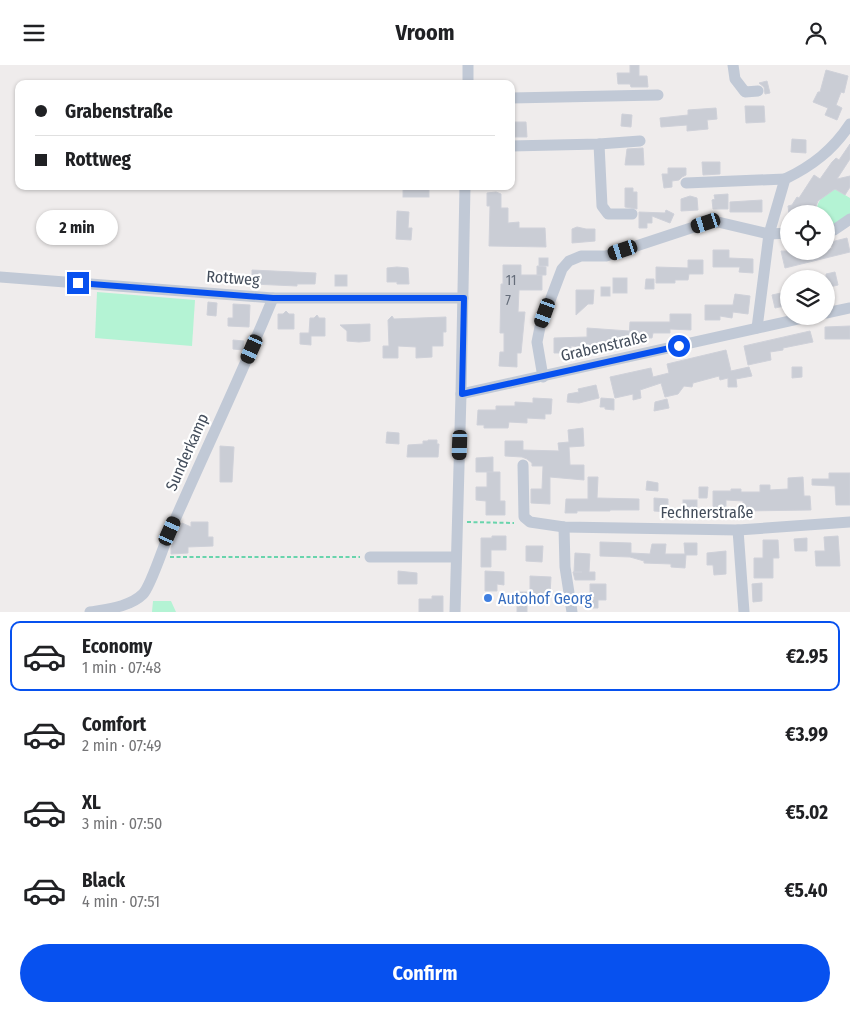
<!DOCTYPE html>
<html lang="en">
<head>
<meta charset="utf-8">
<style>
	:root { --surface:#fff; --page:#f2f2f2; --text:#202124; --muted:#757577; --line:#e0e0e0; --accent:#0751ef }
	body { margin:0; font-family:"Fira Sans Condensed",sans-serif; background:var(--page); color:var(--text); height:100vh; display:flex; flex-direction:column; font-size:19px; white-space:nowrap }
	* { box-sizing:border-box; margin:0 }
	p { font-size:16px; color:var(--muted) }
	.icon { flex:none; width:28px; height:28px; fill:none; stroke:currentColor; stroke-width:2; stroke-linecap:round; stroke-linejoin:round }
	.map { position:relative; height:547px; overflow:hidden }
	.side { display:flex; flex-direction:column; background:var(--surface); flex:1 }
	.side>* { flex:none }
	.hud { position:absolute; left:15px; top:15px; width:500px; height:110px; border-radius:10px; box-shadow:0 1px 4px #0004; display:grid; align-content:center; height:110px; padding:0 20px; background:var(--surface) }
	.buttons { position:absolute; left:780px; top:140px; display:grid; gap:10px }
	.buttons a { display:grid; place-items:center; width:55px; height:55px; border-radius:50%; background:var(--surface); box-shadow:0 1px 4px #0004; font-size:25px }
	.end { position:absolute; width:22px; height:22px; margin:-11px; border:6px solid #0751ef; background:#fff; box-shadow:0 0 0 2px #fff }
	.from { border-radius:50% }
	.bubble { position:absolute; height:35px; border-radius:18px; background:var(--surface); box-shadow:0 1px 4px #0004; font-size:16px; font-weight:700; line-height:35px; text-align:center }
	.car { position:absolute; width:15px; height:30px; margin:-15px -8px; border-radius:6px; box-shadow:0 0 4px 1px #0007; background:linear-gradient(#222 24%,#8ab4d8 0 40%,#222 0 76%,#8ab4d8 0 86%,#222 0) }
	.hud b { display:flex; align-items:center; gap:18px; height:48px; font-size:19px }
	.hud b+b { border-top:1px solid var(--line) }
	.hud i { width:12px; height:12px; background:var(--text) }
	ul { padding:9px 0 0; list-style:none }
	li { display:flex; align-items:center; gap:15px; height:70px; margin:0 10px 8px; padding:0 10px; border:2px solid transparent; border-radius:10px }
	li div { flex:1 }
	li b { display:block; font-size:19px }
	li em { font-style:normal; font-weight:700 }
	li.selected { border-color:var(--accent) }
	li>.icon { width:45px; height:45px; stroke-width:1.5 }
	.primary-button { display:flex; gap:10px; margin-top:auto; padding:10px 20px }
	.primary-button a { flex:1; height:58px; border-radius:30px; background:var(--accent); color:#fff; font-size:20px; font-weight:700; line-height:58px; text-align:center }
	header { display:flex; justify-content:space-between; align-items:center; height:65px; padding:0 20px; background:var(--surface); font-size:22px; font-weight:700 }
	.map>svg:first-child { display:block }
	.green { fill:#b4f3d4 }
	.building { fill:#cacdd5; stroke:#cfd1d9 }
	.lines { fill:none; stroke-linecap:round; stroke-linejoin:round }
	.path { stroke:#69d4ac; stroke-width:2; stroke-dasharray:4 2.5; stroke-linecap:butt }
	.minor { stroke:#c1c9d6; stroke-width:11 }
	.route { stroke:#0751ef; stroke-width:6 }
	.shop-dot { fill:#3f7fe0; stroke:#fff; stroke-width:2 }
	.labels { text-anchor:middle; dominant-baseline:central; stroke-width:4.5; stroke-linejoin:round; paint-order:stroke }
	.number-label { font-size:14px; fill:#656d7a }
	.street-label { font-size:16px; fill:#434d5b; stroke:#fff }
	.shop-label { font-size:16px; fill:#366cbe; stroke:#fff; text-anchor:start }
</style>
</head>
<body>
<header><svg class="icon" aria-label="menu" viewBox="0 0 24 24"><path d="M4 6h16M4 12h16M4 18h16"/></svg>Vroom<svg class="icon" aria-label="person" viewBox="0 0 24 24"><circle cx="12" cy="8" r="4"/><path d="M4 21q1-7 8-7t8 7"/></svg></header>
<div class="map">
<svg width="850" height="547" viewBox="0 0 850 547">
	<rect width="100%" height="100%" fill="#efecec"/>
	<g class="green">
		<path d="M835,124L850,133V149L836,159L826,162V149H818C814,135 825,131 835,124Z"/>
		<polygon points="97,227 195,235 192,281 95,273"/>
		<polygon points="153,536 171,536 176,547 152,547"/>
	</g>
	<g class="building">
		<polygon points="630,0 639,0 639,11 647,11 648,22 631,22 630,19 618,19 617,8 630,8"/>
		<polygon points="826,5 848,11 844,28 841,27 836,40 842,43 837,55 825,50 828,43 813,37 818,27 820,27"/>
		<polygon points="767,16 770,28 765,29 764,22 759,18"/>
		<polygon points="745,41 764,41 765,57 746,58"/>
		<polygon points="716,43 717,54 707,55 708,64 687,66 687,60 661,62 660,53 688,50 688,45"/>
		<polygon points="622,49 632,50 631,62 621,61"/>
		<polygon points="513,57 526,57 527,72 513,72"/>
		<polygon points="792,74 806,75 806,88 791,87"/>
		<polygon points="850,79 850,94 837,114 850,111 850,122 845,130 835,124 818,136 815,144 811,141 805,149 789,149 788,141 792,140 797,132 799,133 814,110 820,114 832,97 836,93 839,95"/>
		<polygon points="643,83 644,100 625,100 627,84"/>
		<polygon points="702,97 720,97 720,109 703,110"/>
		<polygon points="668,103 686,103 686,110 682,112 679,115 672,116 672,122 664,123 662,109 668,109"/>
		<rect x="403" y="121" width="26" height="11"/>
		<polygon points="625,123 633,123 633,127 637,127 637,144 625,142"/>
		<polygon points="496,127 501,129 501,143 508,143 508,158 519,157 519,163 545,163 546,182 489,181 490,141 487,141 487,128"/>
		<polygon points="728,129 728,144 713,144 712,135 715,134 714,130"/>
		<polygon points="690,131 697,133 698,145 681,146 681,134"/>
		<polygon points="762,135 762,147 730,147 730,137"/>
		<polygon points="666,145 674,149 670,158 652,151 652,158 647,158 647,163 639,163 639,147 665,148"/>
		<polygon points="397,146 409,147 408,163 412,163 411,175 396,174"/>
		<polygon points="577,162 586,164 595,164 595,176 572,178 572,164"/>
		<polygon points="847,173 850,187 785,203 781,186 826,186 826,185 832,183 831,177"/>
		<polygon points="713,185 729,185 729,193 753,194 753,208 739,207 740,202 713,202"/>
		<rect x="539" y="193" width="9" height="8"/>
		<polygon points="688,195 703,195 703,209 689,209 688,215 675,215 675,218 656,218 656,202 688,203"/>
		<polygon points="503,200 521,200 521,210 542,210 542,225 519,225 518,247 525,247 521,288 517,288 517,302 499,301 500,287 504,287 504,268 500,268 501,219 503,219"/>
		<polygon points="537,201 546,202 546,210 537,210"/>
		<polygon points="397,202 408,203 409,219 397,219 397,217 387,217 387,203"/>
		<polygon points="252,205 316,208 315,219 297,219 297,221 252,219"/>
		<polygon points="835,207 838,220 826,223 826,209"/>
		<rect x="335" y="210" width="12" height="11"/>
		<rect x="613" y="213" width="14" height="15"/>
		<polygon points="646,214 654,214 654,224 645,224"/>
		<rect x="601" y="222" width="9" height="9"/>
		<polygon points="576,225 594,225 593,239 588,239 576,250"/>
		<polygon points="781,228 782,230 789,229 789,240 775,243 772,230"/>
		<polygon points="735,229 750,231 748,249 733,247 732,253 720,251 720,255 705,255 705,240 733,240"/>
		<polygon points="208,237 217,238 216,251 207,250"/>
		<polygon points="233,239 250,240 249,262 228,261 228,253 233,253"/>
		<polygon points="286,246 289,249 294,249 294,264 278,264 278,249 283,249"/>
		<polygon points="670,249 691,249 691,265 670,264 670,268 653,268 652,273 629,273 630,257 670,257"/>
		<polygon points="317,250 319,253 325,253 325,271 311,271 311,280 300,279 300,268 309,268 310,253 314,253"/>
		<polygon points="392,251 394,254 446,252 446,267 443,267 443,281 432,281 432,292 416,293 416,282 398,281 398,293 383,293 383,281 389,281 388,255"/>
		<polygon points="370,259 370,276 359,277 347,276 347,266 340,260"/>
		<polygon points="850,261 850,274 825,274 825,262"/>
		<polygon points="587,263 629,266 629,275 620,275 619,281 583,280 583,282 571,281 571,288 554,288 554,273 587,272"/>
		<polygon points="810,266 813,277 783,283 783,285 770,287 771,295 748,300 744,281"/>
		<polygon points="233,275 244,276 243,285 233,284"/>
		<polygon points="726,285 731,306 749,302 752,311 736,314 737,322 728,322 728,313 720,315 719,311 693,318 692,322 684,321 678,329 665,332 661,318 640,325 641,333 633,335 633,329 615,333 610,312 651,303 653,312 669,308 667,299"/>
		<polygon points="792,302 802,302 802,312 792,313"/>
		<polygon points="596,320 599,333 579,338 567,337 568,329 579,327 578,324"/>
		<polygon points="533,333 552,334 551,349 545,349 545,354 527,353 527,358 509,357 508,363 484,363 484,360 477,360 478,345 496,345 496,341 515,341 515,337 533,338"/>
		<polygon points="601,333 614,334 614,345 605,344 605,342 600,342"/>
		<polygon points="667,334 669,343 654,346 655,337"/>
		<polygon points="583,363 584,381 569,382 570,400 584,400 584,415 550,412 550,439 531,438 531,424 542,424 543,401 532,401 532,398 527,394 522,392 505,391 505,376 523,376 523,385 559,386 558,378 569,377 568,365"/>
		<polygon points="387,367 399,368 399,379 386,378"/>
		<polygon points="428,375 437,375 437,379 439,379 438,392 407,392 408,380 423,379 423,376 428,376"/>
		<polygon points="220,381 234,382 232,417 220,417"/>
		<polygon points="493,392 493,407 476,407 476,393"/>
		<polygon points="487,407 500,407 500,436 505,436 505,450 486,450 486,436 476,435 476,422 487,422"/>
		<polygon points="829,408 850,408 850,440 836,440 835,421 812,420 812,414 829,414"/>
		<polygon points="588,412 598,412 597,433 639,434 639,445 610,445 610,446 577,446 577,448 565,448 566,434 588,434"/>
		<polygon points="803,412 804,431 810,431 811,445 743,446 743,436 726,435 726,446 713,446 713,426 731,426 731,424 741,424 741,427 760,427 760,420 770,420 770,425 788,424 788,413"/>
		<polygon points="647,416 658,418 658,426 646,425"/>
		<polygon points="699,422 708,422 707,433 699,433"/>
		<polygon points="654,433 668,434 668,447 654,446"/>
		<rect x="683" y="435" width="14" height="12"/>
		<polygon points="191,457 208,457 208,472 213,472 213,481 188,482 188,488 171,489 171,483 182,458 191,462"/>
		<polygon points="492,471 506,471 506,485 491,485 491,502 481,502 481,473 492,473"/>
		<polygon points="838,471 840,501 816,501 815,486 825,486 824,472"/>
		<polygon points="807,473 807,486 795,486 794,474"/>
		<polygon points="763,475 778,475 779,493 773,493 773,513 754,513 754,493 763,493"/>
		<polygon points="600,477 631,478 631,488 650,489 652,479 666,479 665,489 685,489 684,478 697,478 697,490 686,490 685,503 671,502 671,499 644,498 644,496 630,492 600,491"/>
		<polygon points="526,481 543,481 542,497 526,496"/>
		<polygon points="726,486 726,509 714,510 713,500 707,500 707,488"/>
		<polygon points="575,488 590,489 589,507 595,507 595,515 575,515 573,507 582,507 574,507"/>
		<polygon points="398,506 417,508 417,519 398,519"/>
		<polygon points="485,506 504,507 504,520 497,519 497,526 485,526"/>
		<polygon points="530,511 551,512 550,529 530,529"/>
		<polygon points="762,518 762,536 753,537 752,519"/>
		<polygon points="590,519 606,519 606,535 598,535 598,543 590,543"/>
		<rect x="517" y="527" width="10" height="20"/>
		<polygon points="432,531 443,531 443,547 419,547 419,534 432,534"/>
	</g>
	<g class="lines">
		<g class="path">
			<polyline points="467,457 514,458"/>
			<polyline points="170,492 360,492"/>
		</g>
		<g class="minor">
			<polyline points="733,0 735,14 745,27 758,26"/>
			<polyline points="468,19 468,0"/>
			<polyline points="511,33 658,30"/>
			<polyline points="599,79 602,141 608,149 632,149"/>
			<polyline points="511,81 599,79 640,76"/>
			<polyline points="686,118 785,114"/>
			<polyline points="826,167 834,165 850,154"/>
			<polyline points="0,212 273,233 463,233"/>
			<polyline points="826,248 850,243"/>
			<path d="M757,263L769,169L785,114C812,101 833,85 850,59"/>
			<polyline points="543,312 537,277 540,262 562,204 569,196 581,191 606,191 706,158 718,157 769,169 789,168"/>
			<polyline points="461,329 812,251"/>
			<polyline points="523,400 524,452 530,457 564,462 738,465 850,457"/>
			<polyline points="564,462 565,502 572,547"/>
			<polyline points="738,465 744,547"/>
			<polyline points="370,492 456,492"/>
			<path d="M90,547C107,544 130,542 143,529C151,521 164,479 170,466C204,388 241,311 273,233"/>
			<polyline points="455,547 461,329 465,121"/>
		</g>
	</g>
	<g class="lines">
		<polyline class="route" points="78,218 273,233 464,233 462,329 679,281"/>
	</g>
	<circle class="shop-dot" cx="488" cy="533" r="5"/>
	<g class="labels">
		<g class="number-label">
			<text x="511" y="215">11</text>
			<text x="508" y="235">7</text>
		</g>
		<g class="street-label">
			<text transform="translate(233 213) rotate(4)">Rottweg</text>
			<text transform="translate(604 281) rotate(-13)">Grabenstraße</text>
			<text transform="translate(187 387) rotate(-66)">Sunderkamp</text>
			<text x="707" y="447">Fechnerstraße</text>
		</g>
		<g class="shop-label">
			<text x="498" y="533">Autohof Georg</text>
		</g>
	</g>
</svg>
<div class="buttons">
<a><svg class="icon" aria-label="locate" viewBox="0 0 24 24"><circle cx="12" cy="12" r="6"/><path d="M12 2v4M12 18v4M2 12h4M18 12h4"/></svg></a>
<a><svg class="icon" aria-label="layers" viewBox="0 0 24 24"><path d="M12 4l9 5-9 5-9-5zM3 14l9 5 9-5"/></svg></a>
</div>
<i class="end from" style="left:679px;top:281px"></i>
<i class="end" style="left:78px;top:218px"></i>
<div class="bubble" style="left:36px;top:145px;width:82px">2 min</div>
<i class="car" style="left:706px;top:158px;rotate:252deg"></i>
<i class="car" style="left:623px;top:185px;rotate:252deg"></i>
<i class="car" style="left:545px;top:248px;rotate:200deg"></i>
<i class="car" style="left:252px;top:284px;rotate:204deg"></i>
<i class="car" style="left:460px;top:380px;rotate:182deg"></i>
<i class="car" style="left:170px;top:466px;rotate:24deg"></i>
<div class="hud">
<b><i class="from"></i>Grabenstraße</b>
<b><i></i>Rottweg</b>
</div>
</div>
<section class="side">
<ul>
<li class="selected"><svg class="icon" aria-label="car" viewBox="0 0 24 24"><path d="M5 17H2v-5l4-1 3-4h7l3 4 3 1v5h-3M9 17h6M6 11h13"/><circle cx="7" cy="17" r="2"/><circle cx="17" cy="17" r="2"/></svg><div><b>Economy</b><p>1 min · 07:48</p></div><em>€2.95</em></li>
<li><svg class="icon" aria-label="car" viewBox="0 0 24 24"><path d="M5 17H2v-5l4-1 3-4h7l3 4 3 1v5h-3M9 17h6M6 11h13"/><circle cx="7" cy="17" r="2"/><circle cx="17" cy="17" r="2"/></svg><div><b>Comfort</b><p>2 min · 07:49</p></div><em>€3.99</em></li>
<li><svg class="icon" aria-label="car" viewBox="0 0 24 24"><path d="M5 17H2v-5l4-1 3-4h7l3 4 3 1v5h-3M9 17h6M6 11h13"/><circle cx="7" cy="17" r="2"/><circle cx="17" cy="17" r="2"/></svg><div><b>XL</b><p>3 min · 07:50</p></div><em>€5.02</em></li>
<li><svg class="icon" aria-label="car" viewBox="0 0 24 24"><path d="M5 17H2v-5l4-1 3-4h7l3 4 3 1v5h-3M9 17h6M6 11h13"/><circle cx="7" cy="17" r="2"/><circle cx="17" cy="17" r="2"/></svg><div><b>Black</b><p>4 min · 07:51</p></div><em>€5.40</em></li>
</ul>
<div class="primary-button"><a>Confirm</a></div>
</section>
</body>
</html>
